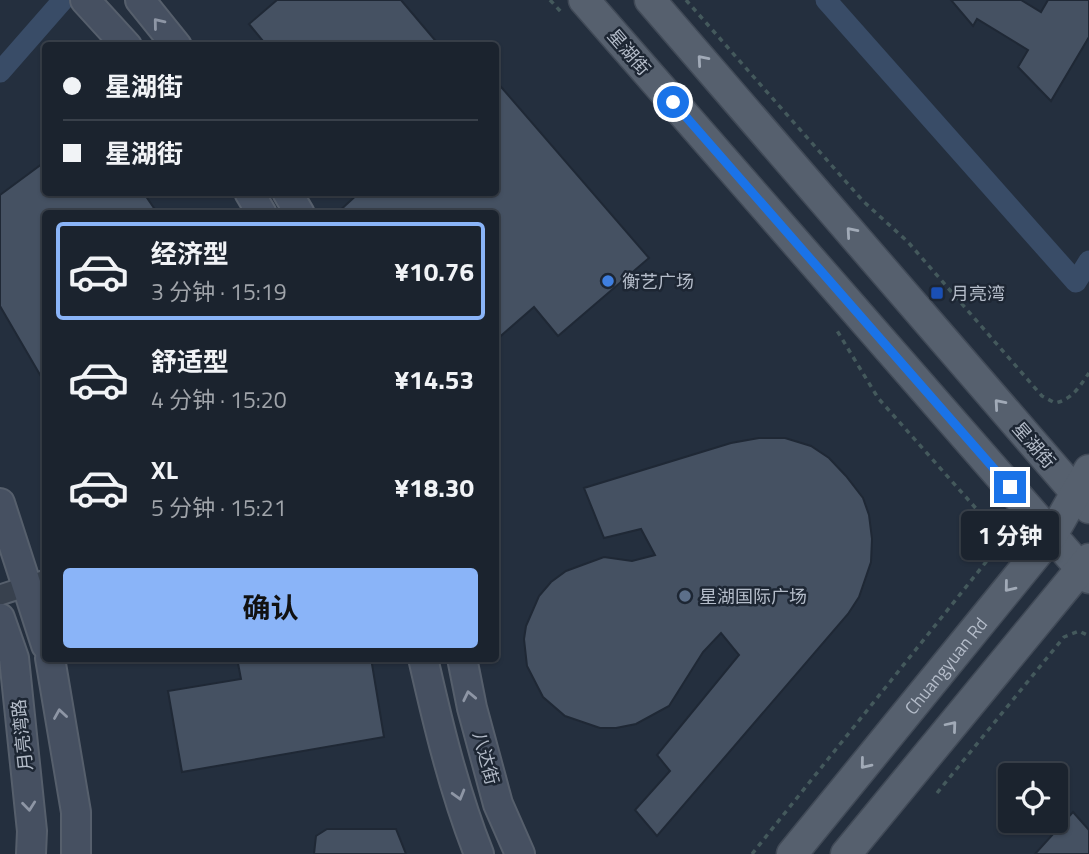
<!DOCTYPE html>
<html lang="zh">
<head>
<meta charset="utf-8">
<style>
	:root { --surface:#1b232e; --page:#282f3a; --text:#f1f3f6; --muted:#a0a4aa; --line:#39404a; --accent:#8ab4f8 }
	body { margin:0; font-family:"Titillium Web","Noto Sans SC",sans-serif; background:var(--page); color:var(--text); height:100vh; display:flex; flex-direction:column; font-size:26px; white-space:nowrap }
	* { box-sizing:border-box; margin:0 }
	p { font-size:23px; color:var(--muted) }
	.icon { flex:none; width:38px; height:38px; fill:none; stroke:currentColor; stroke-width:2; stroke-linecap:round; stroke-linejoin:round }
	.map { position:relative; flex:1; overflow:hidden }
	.side { position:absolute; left:42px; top:210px; width:457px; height:452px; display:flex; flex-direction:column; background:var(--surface); border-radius:7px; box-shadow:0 2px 5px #0004,0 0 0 2px var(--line) }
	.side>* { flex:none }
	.banner { position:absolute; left:42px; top:42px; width:457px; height:154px; border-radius:7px; box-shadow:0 2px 5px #0004,0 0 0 2px var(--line); display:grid; align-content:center; height:154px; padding:0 21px; background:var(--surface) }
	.fabs { position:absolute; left:998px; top:763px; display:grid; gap:14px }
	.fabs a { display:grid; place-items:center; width:70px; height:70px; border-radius:7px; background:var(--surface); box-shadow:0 2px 5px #0004,0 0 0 2px var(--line); font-size:35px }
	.end { position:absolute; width:32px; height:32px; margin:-16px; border:9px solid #1a73e8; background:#fff; box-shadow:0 0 0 4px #fff }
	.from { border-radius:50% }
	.bubble { position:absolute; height:49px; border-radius:7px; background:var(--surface); box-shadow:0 2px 5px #0004,0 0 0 2px var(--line); font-size:23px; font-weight:700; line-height:49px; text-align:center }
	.banner b { display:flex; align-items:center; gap:24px; height:66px; font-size:26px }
	.banner b+b { border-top:2px solid var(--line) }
	.banner i { width:18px; height:18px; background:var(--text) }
	ul { padding:12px 0 0; list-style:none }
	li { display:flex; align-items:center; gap:21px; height:98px; margin:0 14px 10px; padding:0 7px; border:4px solid transparent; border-radius:7px }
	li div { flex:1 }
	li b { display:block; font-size:26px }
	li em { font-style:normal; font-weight:700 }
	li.selected { border-color:var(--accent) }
	li>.icon { width:63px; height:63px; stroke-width:1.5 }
	.cta { display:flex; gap:14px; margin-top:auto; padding:14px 21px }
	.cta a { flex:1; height:80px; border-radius:7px; background:var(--accent); color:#111; font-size:28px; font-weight:700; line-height:80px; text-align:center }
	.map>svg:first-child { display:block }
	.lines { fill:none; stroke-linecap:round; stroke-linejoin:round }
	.canal { stroke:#394c67; stroke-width:21 }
	.building { fill:#455162; stroke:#1f2835; stroke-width:2 }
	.street-casing { stroke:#565f6c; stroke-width:23 }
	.secondary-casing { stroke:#565f6c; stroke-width:32 }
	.primary-casing { stroke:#414a57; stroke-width:33 }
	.path { stroke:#44595c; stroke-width:3.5; stroke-dasharray:5 5; stroke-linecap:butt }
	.street { stroke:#38414e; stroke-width:19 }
	.secondary { stroke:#465061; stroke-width:28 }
	.primary { stroke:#56606e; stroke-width:30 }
	.oneway { stroke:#8e96a5 }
	.oneway2 { stroke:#a1aab7 }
	.route { stroke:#1a73e8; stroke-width:9 }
	.shop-dot { fill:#3f7fe0; stroke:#1d2633; stroke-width:2.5 }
	.transit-dot { fill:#1a4fb4; stroke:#1d2633; stroke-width:2.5 }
	.service-dot { fill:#5c6f8a; stroke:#1d2633; stroke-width:2.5 }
	.labels { text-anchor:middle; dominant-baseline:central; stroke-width:5; stroke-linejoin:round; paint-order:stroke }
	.street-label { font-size:18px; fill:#b4bcc9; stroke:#1d2633 }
	.poi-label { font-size:18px; fill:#b4bcc9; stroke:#1d2633; text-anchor:start }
</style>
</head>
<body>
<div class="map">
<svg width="1089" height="854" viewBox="0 0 1089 854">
	<rect width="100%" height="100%" fill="#242f3e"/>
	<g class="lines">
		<g class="canal">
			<polyline points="826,0 1076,282 1089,261"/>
			<polyline points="0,72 63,0"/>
		</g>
	</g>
	<g class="building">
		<polygon points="277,0 401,0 440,46 267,46 249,24"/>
		<polygon points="951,0 1021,0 1041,12 1048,0 1089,0 1089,37 1051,101 1018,67 1028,50 977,19 973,26"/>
		<polygon points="495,80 649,258 558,336 534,307 495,341 495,214 336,214 360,192 495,192"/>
		<polygon points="46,161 46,192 143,192 158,214 46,214 46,385 0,306 0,195"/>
		<polygon points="759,438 785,438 811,446 829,458 846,476 863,498 869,515 872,539 871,562 859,597 848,614 657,836 635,810 670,771 657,755 739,655 721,633 703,652 669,706 636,724 616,728 600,728 565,716 543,697 527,666 524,639 526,626 539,596 551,582 566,571 604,557 632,561 655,555 641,529 604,538 584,488 731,443"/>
		<polygon points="237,658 371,658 384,737 182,772 168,691 241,679"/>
		<polygon points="1073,812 1089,830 1089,854 1035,854"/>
		<polygon points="327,829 396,829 406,854 314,854 316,836"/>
	</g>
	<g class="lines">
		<g class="street-casing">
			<polyline id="street" points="0,595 46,580"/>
		</g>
		<g class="secondary-casing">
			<g id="secondary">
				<polyline points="85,0 127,46"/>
				<polyline points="140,0 177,46"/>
				<polyline points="249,192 262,214"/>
				<polyline points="287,192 300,214"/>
				<polyline points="0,503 46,645"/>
				<polyline points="0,618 14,658 32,831 31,854"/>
				<polyline points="50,658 76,812 76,854"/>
				<path d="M423,658C438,724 454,791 479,854"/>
				<polyline points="462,658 472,708 498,804 520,854"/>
			</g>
		</g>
		<g class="primary-casing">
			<g id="primary">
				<polyline points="584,0 1089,578"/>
				<polyline points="650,0 1089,508"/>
				<path id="s1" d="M792,854L1052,535L1089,470"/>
				<polyline points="846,854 1089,559"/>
			</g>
		</g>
		<g class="path">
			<polyline points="550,0 563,14"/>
			<path d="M686,0L863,201L908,242L1042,396L1055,403C1073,399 1079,387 1089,373"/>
			<polyline points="937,793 1064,637 1079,631 1089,636"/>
			<polyline points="752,854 998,547 998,538 988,522 878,398 836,329"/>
		</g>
		<use href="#street" class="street"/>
		<use href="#secondary" class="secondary"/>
		<use href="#primary" class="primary"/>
	</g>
	<defs><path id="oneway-chevron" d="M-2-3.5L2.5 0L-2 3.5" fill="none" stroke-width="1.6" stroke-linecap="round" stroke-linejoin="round" transform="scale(1.75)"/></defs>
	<g class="oneway">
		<use href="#oneway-chevron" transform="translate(158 23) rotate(-129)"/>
		<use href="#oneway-chevron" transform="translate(469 696) rotate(-102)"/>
		<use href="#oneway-chevron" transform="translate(60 714) rotate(-99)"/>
		<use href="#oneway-chevron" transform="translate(459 795) rotate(74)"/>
		<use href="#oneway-chevron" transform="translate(29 806) rotate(84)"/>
	</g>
	<g class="oneway2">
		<use href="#oneway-chevron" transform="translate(702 60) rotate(-131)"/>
		<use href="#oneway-chevron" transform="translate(851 232) rotate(-131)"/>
		<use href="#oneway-chevron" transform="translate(999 404) rotate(-131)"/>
		<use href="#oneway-chevron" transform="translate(1009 587) rotate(129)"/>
		<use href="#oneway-chevron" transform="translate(952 726) rotate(-50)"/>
		<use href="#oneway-chevron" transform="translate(865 764) rotate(129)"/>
	</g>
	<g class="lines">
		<polyline class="route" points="673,102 1010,487"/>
	</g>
	<circle class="shop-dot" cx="608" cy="281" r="7"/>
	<rect class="transit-dot" x="930" y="286" width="14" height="14" rx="3.5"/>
	<circle class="service-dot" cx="685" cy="596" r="7"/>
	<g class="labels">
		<g class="street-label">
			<text transform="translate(629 52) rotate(49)">星湖街</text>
			<text transform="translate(1034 445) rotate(49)">星湖街</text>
			<text stroke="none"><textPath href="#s1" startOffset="243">Chuangyuan Rd</textPath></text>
			<text transform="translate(22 735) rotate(-96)">月亮湾路</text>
			<text transform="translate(486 758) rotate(75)">八达街</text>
		</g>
		<g class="poi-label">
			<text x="622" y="281">衡艺广场</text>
			<text x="951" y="293">月亮湾</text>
			<text x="699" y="596">星湖国际广场</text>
		</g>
	</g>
</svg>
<div class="fabs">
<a><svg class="icon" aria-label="locate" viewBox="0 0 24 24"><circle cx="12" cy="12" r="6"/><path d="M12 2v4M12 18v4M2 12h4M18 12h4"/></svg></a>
</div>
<i class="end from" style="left:673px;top:102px"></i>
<i class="end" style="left:1010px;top:487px"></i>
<div class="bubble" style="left:961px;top:511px;width:98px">1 分钟</div>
<div class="banner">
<b><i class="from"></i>星湖街</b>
<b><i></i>星湖街</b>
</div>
<section class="side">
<ul>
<li class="selected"><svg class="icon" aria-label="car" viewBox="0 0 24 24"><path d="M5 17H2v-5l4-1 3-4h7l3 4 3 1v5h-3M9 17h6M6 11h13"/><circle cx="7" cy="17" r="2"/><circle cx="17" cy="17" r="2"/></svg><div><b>经济型</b><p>3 分钟 · 15:19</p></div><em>¥10.76</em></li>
<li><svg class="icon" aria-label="car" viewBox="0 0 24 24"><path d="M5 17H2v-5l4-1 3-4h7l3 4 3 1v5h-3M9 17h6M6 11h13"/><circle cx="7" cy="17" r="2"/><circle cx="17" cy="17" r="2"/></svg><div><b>舒适型</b><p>4 分钟 · 15:20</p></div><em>¥14.53</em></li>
<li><svg class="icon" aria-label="car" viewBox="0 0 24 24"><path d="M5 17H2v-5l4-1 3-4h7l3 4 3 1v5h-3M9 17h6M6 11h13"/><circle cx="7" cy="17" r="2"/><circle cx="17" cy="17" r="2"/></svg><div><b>XL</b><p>5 分钟 · 15:21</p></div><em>¥18.30</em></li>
</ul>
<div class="cta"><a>确认</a></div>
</section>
</div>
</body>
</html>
